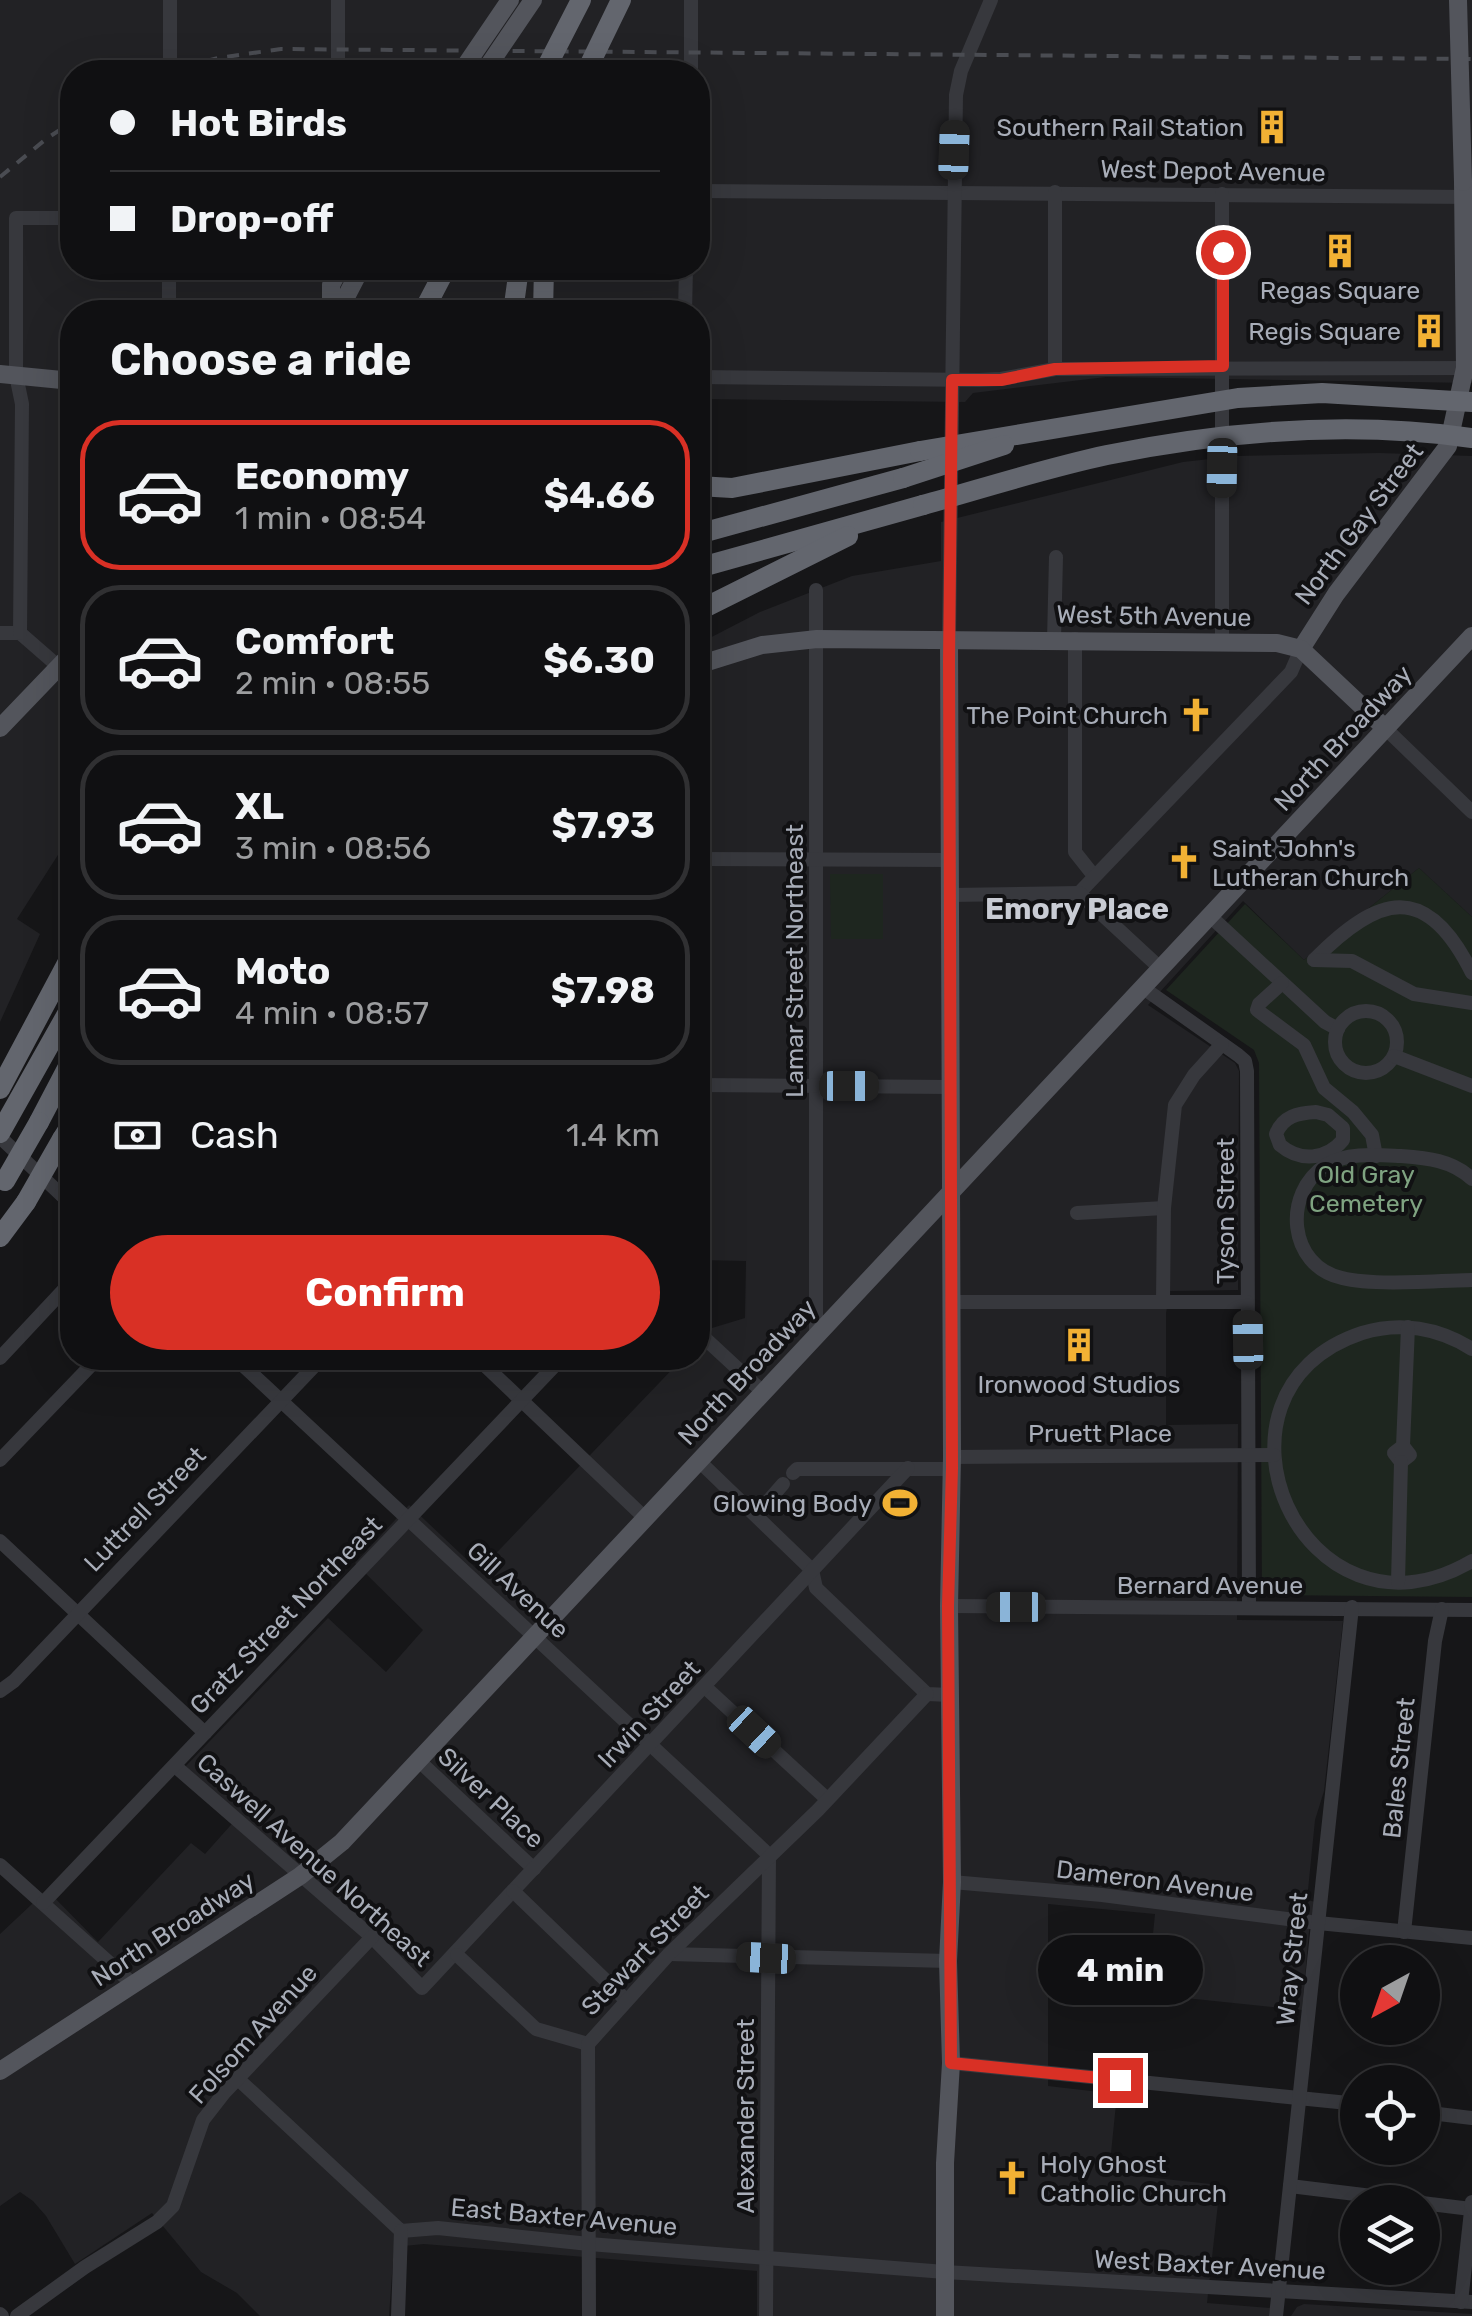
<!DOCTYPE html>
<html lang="en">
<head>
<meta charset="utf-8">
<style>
	:root { --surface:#101012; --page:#19191b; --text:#f1f3f6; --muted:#9c9d9f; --line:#303032; --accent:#d93025 }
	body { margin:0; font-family:Rubik,sans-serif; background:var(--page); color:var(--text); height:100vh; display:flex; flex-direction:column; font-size:38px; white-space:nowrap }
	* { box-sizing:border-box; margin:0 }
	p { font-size:32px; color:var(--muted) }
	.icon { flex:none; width:55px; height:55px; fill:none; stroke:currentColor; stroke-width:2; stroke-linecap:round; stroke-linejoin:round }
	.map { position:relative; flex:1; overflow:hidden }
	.sheet { position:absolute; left:60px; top:300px; width:650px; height:1070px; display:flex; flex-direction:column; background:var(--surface); border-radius:40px; box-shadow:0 10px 40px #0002,0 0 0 2px var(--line) }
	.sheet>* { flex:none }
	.hud { position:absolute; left:60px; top:60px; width:650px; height:220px; border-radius:40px; box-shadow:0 10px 40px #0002,0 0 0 2px var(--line); display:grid; align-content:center; height:220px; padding:0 50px; background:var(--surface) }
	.needle { width:65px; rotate:220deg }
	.buttons { position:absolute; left:1340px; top:1945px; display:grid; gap:20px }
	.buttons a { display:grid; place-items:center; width:100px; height:100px; border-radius:50%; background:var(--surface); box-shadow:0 10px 40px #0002,0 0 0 2px var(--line); font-size:50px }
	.end { position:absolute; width:45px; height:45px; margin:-22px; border:12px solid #d93025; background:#fff; box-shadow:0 0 0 5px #fff }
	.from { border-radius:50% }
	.bubble { position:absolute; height:70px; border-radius:35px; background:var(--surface); box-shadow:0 10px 40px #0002,0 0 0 2px var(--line); font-size:32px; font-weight:700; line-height:70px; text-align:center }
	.car { position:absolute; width:30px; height:60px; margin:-30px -15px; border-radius:12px; box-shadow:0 0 8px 2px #0007; background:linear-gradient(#222 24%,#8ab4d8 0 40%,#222 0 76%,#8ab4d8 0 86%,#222 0) }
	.hud b { display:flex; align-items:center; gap:35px; height:95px; font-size:38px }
	.hud b+b { border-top:2px solid var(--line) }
	.hud i { width:25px; height:25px; background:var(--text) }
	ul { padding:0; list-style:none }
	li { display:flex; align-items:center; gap:30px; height:150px; margin:0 20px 15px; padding:0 30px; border:5px solid var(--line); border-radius:40px }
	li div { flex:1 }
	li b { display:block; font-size:38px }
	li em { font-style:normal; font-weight:700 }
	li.active { border-color:var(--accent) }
	li>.icon { width:90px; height:90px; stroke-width:1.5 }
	h2 { padding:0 50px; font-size:45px; line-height:120px }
	.pay { display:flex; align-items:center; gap:25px; height:110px; padding:0 50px; font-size:38px }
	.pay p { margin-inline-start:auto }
	.button { display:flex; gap:20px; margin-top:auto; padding:20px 50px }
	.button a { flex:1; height:115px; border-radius:60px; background:var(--accent); color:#fff; font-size:40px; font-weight:700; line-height:115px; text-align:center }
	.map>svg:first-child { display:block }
	.built { fill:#222225; fill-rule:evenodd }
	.green { fill:#1e261f }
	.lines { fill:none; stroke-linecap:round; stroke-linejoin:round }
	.minor { stroke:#37383d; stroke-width:14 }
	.major { stroke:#53555c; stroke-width:18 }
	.highway { stroke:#63666e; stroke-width:20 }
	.rail { stroke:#4a4c52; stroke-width:4; stroke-dasharray:12 10; stroke-linecap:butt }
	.major-bridge { stroke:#53555c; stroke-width:18 }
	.highway-bridge { stroke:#63666e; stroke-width:20 }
	.route { stroke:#d93025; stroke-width:12 }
	.labels { text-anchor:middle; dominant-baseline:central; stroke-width:8; stroke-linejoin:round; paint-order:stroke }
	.poi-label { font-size:25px; fill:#a8adb8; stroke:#111113; text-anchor:end }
	.street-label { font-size:25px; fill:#a8adb8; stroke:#111113 }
	.park-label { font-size:25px; fill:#7fa381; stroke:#111113 }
	.quarter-label { font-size:30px; font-weight:bold; fill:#c9ccd4; stroke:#111113 }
</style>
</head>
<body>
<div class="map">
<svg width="1472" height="2316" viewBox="0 0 1472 2316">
	<rect width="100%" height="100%" fill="#161618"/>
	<g class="built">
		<path d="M0,0H1472V383L1106,377L973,393L965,402L698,399V312H72V833L17,919L40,934L0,1022ZM72,72H698V268H72Z"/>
		<polygon points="1379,453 1472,456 1472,917 1419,868 1304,960 1243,901 1148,1005 1235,1063 1239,1071 1238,1290 1170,1291 1166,1313 1166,1425 1238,1424 1237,1620 1343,1621 1324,1791 1315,1820 1307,1900 1316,1902 1309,1931 1302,2010 1147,1994 1155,1914 1048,1904 1048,2086 1117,2094 1109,2173 1220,2185 1207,2303 1270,2308 1269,2316 757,2316 757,2271 424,2244 394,2247 389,2316 260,2316 237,2293 201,2272 152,2213 75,2264 46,2216 33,2201 20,2192 0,2206 0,1934 47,1890 98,1942 191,1843 205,1854 238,1817 185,1767 328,1618 386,1672 423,1630 355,1563 409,1505 479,1571 683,1358 698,1358 698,1343 712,1328 745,1318 746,1261 698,1260 698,644 760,612 852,576 941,561 941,522 1183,462 1237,456"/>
		<polygon points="1304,2304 1472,2314 1472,2316 1291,2316 1297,2307"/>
	</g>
	<g class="green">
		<polygon points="1419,868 1472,917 1472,1597 1262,1595 1259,1063 1254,1050 1166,990 1245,904 1304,960"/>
		<polygon points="830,874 883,874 883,939 831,939"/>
	</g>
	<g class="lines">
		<g class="minor">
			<polyline points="338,0 338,72"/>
			<polyline points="170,72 170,0"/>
			<polyline points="691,72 691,0"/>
			<polyline points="698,191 1472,197"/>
			<polyline points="169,312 169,268"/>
			<polyline points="685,312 686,268"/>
			<polyline points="1055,369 1055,192"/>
			<polyline points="698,377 979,380 1001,379 1055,369 1471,368"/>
			<polyline points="816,590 816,1333"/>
			<polyline points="0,633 20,633 59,667"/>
			<polyline points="20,633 22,404 16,375 16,218 72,218"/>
			<polyline points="949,639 956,95 961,71 991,0"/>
			<polyline points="1075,639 1075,852 1094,876"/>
			<polyline points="1054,640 1056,557"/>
			<polyline points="1222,641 1222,194"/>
			<polyline points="1385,728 1472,812"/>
			<polyline points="698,859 950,860"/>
			<polyline points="1079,893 1291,672 1301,649"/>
			<polyline points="951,895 1079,893 1160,968"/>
			<polyline points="1210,916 1325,1022 1338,1029"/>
			<path d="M1314,960C1378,895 1426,880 1472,973"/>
			<polyline points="1314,960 1352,961 1414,994 1472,1003"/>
			<polyline points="1282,983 1259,1004 1257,1010 1304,1045 1324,1088 1353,1112 1372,1135 1376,1156"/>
			<polyline points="1142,987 1238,1055 1245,1061 1247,1071 1249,1607"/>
			<circle cx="1366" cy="1042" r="31"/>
			<polyline points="1394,1056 1472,1086"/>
			<polyline points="698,1085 950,1087"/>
			<path d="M1316,1112L1328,1115L1343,1128V1140C1326,1160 1300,1162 1280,1145L1276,1134C1283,1116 1298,1113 1316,1112Z"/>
			<polyline points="0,1137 72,1205"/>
			<path d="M1472,1179C1452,1160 1427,1158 1401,1156C1378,1155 1347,1152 1326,1165C1282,1193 1288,1266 1342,1278C1373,1286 1438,1281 1472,1280"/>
			<polyline points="61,1194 72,1182"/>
			<polyline points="1077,1213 1164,1208"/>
			<polyline points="1163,1301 1164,1208 1175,1105 1194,1075 1222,1044"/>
			<polyline points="951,1302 1247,1302"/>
			<polyline points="698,1332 763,1392"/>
			<path d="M1472,1349C1439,1328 1400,1321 1362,1333C1186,1391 1302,1660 1472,1561"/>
			<polyline points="0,1358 72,1281"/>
			<polyline points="235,1358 769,1855 766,2316"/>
			<polyline points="477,1358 645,1518"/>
			<polyline points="1403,1446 1394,1453 1401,1462 1410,1455 1403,1446 1408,1327"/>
			<polyline points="952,1457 1274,1455"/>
			<polyline points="0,1460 98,1358"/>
			<polyline points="699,1461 812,1570 816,1588 927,1694 950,1695"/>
			<polyline points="793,1473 797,1469 952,1469"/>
			<polyline points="756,1515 783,1484"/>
			<polyline points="0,1541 205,1733"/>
			<polyline points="1398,1582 1401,1462"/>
			<polyline points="949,1606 1472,1610"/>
			<polyline points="705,1687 827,1799"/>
			<polyline points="0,1691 14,1681 322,1358"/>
			<polyline points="417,1759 534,1869"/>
			<polyline points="175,1766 372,1937 422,1988 908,1468"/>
			<polyline points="0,1865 134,1985"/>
			<polyline points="952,1882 1102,1895 1318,1923 1472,1938"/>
			<polyline points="513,1891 626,2000"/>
			<polyline points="43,1903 562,1358"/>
			<polyline points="1404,1932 1435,1641 1442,1609"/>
			<polyline points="669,1954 948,1961"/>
			<polyline points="457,1955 536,2029 588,2044"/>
			<polyline points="951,2063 1358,2104"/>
			<polyline points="238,2079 401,2231 438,2228 589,2244 945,2272 1472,2302"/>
			<polyline points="1422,2112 1472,2118"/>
			<polyline points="1290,2186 1421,2202"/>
			<polyline points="1422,2203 1471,2209"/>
			<polyline points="1461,2302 1472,2202"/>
			<polyline points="0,2314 2,2316"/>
			<polyline points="17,2316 85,2267 157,2222 173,2206 203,2120 224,2093 372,1937"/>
			<polyline points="398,2316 401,2231"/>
			<polyline points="589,2316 588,2044 669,1954 818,1810 927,1694"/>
			<polyline points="1276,2316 1352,1607"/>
		</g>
		<g class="major">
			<polyline points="331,312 347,295 361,268"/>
			<polyline points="331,312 331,285 340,268"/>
			<polyline points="0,374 72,381"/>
			<polyline points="1301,649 1336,594 1448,446 1465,368 1463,182"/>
			<polyline points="698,665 762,645 817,639 1277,643 1301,649 1385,728"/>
			<polyline points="0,728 72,653"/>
			<polyline points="0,2071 300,1876 342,1842 1472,636"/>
			<polyline points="945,2316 945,2163 951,2063 948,1961 952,1882 949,1606 952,1457 949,639"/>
		</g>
		<g class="highway">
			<polyline points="423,312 446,268"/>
			<polyline points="513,312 519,268"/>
			<polyline points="543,312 544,268"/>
			<polyline points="698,486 732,488 920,451"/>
			<polyline points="698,534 903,478"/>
			<polyline points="698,568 923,505"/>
			<polyline points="698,611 848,536"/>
			<polyline points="0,1089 72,954"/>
			<polyline points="39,1122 72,1059"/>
			<polyline points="0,1133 72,1005"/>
			<polyline points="62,1139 72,1123"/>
			<polyline points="0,1237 26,1202"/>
		</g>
		<g class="rail">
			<polyline points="163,72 218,58 281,49 1472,59"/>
			<polyline points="0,177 46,139 72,122"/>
		</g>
		<g class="major-bridge">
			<polyline points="1458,0 1463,182"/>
			<polyline points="461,72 510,0"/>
			<polyline points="484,72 533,0"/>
		</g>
		<g class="highway-bridge">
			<polyline points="544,72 581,0"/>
			<polyline points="586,72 621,0"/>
			<polyline points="920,451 1238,398 1322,393 1472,402"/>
			<polyline points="903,478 1004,445"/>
			<path d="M923,505C984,488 1046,468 1107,455C1225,431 1353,421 1472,438"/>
			<polyline points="5,1181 39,1122"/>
			<polyline points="26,1202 62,1139"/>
		</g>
	</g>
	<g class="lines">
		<polyline class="route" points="1120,2080 951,2063 948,1606 952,1468 949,662 952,380 1001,380 1055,369 1223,366 1223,252"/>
	</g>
	<defs>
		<g id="building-bare" transform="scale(2.7)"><path d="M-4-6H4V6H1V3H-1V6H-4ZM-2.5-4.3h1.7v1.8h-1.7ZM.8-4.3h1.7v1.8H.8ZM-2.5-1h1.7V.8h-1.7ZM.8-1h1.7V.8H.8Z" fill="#f2b134" stroke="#111113" stroke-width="2.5" paint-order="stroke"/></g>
		<g id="church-bare" transform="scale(2.7)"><path d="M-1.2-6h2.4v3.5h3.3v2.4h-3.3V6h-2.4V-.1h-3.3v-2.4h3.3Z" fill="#f2b134" stroke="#111113" stroke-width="2.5" paint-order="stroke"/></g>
		<g id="stadium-bare" transform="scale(2.7)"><path d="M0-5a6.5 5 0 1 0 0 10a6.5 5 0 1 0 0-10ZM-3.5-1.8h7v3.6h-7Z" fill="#f2b134" stroke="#111113" stroke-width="2.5" paint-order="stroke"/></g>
	</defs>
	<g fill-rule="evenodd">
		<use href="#building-bare" x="1272" y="127"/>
		<use href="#building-bare" x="1340" y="251"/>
		<use href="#building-bare" x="1429" y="331"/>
		<use href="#church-bare" x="1196" y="715"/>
		<use href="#church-bare" x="1184" y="862"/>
		<use href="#building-bare" x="1079" y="1345"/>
		<use href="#stadium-bare" x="900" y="1503"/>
		<use href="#church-bare" x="1012" y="2178"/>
	</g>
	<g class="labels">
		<g class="poi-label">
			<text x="1244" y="127">Southern Rail Station</text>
			<text x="1340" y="290" text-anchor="middle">Regas Square</text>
			<text x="1401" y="331">Regis Square</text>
			<text x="1168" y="715">The Point Church</text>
			<text x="1212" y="848" text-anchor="start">Saint John's<tspan x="1212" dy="29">Lutheran Church</tspan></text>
			<text x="1079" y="1384" text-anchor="middle">Ironwood Studios</text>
			<text x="872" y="1503">Glowing Body</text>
			<text x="1040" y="2164" text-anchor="start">Holy Ghost<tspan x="1040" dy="29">Catholic Church</tspan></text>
		</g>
		<g class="street-label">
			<text transform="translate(1213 171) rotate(1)">West Depot Avenue</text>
			<text transform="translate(1359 524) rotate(-53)">North Gay Street</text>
			<text transform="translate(1154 616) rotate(1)">West 5th Avenue</text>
			<text transform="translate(1343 738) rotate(-47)">North Broadway</text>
			<text transform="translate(794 961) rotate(-90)">Lamar Street Northeast</text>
			<text transform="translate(1225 1211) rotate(-90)">Tyson Street</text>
			<text transform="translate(747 1372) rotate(-47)">North Broadway</text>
			<text x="1100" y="1433">Pruett Place</text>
			<text transform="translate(145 1509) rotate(-46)">Luttrell Street</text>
			<text x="1210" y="1585">Bernard Avenue</text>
			<text transform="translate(518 1590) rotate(43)">Gill Avenue</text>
			<text transform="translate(286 1615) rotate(-46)">Gratz Street Northeast</text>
			<text transform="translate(649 1714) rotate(-47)">Irwin Street</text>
			<text transform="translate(1399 1768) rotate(-84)">Bales Street</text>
			<text transform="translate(491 1798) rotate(43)">Silver Place</text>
			<text transform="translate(314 1860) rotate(42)">Caswell Avenue Northeast</text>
			<text transform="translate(1155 1881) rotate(7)">Dameron Avenue</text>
			<text transform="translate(173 1929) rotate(-33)">North Broadway</text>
			<text transform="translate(645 1950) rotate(-46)">Stewart Street</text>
			<text transform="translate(1292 1959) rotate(-84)">Wray Street</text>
			<text transform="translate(253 2034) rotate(-48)">Folsom Avenue</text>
			<text transform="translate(745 2116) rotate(-90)">Alexander Street</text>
			<text transform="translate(564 2217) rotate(5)">East Baxter Avenue</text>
			<text transform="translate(1210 2265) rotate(3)">West Baxter Avenue</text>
		</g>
		<g class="park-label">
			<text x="1366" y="1174">Old Gray<tspan x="1366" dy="29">Cemetery</tspan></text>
		</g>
		<g class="quarter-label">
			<text x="1077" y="909">Emory Place</text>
		</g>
	</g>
</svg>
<div class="buttons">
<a><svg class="needle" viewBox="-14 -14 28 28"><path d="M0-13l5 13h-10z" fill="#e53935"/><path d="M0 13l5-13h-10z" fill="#9c9d9f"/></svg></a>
<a><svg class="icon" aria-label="locate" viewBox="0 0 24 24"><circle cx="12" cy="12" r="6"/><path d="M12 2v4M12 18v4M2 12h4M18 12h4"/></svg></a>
<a><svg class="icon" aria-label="layers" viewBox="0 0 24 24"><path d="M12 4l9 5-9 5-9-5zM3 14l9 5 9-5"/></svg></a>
</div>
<i class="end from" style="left:1223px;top:252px"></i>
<i class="end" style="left:1120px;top:2080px"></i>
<div class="bubble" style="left:1038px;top:1935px;width:165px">4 min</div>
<i class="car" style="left:954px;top:150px;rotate:2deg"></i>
<i class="car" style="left:1222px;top:468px;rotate:181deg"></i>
<i class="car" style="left:849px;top:1086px;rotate:90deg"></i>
<i class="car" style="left:1248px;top:1340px;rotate:359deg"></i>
<i class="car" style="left:1016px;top:1607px;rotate:270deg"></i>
<i class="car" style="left:754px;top:1732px;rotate:133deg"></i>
<i class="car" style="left:766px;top:1958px;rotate:273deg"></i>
<div class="hud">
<b><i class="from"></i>Hot Birds</b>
<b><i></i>Drop-off</b>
</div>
<section class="sheet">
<h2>Choose a ride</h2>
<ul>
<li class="active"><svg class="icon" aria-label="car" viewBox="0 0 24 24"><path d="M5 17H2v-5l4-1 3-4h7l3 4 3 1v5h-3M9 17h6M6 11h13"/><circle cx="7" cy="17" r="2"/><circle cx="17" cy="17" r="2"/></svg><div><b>Economy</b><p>1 min · 08:54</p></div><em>$4.66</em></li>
<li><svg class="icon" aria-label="car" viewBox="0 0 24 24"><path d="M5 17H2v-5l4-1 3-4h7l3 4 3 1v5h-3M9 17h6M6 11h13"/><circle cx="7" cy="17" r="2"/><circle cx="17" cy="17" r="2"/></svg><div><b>Comfort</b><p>2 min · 08:55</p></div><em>$6.30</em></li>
<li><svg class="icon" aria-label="car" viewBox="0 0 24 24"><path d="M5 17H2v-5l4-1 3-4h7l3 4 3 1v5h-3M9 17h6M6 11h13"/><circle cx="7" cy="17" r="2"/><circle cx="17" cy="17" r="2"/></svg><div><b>XL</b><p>3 min · 08:56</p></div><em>$7.93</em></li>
<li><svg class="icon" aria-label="car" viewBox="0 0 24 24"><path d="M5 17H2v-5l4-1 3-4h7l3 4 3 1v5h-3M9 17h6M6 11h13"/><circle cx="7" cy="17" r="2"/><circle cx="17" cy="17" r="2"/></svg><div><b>Moto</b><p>4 min · 08:57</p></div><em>$7.98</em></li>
</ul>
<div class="pay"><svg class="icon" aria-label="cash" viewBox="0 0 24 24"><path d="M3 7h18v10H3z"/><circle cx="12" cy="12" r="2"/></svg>Cash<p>1.4 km</p></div>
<div class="button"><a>Confirm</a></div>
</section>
</div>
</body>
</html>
